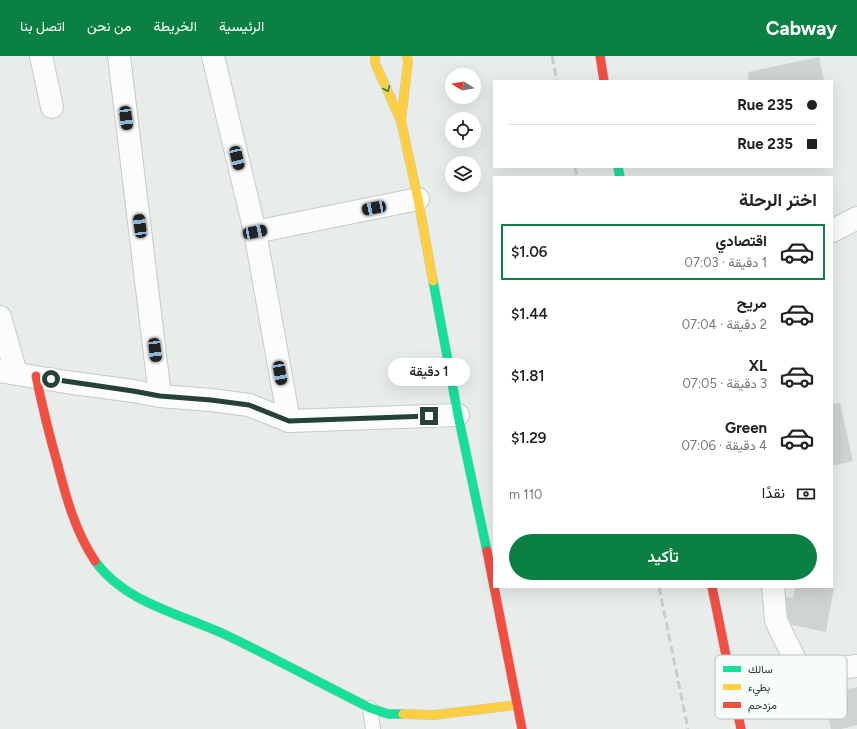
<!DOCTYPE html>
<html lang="ar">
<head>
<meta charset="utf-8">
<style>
	:root { --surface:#fff; --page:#f6f6f6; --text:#222; --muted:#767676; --line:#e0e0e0; --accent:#0b8043 }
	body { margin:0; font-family:Figtree,Vazirmatn,sans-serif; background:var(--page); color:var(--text); direction:rtl; height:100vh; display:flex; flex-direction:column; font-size:15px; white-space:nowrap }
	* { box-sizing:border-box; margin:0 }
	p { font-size:13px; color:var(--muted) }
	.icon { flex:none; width:22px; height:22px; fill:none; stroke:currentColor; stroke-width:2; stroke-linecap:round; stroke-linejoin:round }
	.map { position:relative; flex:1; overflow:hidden; direction:ltr }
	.side { position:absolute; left:493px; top:120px; width:340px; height:412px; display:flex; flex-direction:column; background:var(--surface); border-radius:0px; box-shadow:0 4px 16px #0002; direction:rtl }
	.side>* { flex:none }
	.hud { position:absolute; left:493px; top:24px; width:340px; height:88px; border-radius:0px; box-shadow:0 4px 16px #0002; direction:rtl; display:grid; align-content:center; height:88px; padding:0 16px; background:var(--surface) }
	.needle { width:26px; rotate:281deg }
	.buttons { position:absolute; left:445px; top:12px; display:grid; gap:8px }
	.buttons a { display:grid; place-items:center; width:36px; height:36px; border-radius:50%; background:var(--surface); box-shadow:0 4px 16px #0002; font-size:20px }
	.end { position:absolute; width:18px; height:18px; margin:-9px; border:5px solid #24423a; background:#fff; box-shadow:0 0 0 2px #fff }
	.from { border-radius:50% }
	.bubble { position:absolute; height:28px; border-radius:14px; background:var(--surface); box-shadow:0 4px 16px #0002; font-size:13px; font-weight:600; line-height:28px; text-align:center; direction:rtl }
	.car { position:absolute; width:12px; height:24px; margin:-12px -6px; border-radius:5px; box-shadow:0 0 3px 1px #0007; background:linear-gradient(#222 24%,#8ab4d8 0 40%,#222 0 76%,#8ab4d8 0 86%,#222 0) }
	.hud b { display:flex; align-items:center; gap:14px; height:38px; font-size:15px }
	.hud b+b { border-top:1px solid var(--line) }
	.hud i { width:10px; height:10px; background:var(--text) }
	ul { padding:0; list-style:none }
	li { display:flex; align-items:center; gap:12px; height:56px; margin:0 8px 6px; padding:0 8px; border:2px solid transparent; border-radius:0px }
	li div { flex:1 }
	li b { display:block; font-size:15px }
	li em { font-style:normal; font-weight:600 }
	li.selected { border-color:var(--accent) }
	li>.icon { width:36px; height:36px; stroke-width:1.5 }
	h2 { padding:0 16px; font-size:18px; line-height:48px }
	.pay { display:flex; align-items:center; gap:10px; height:44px; padding:0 16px; font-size:15px }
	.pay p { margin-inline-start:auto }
	.primary-button { display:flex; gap:8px; margin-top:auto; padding:8px 16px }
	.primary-button a { flex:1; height:46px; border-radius:24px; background:var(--accent); color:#fff; font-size:16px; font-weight:600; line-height:46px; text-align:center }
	header { display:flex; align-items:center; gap:24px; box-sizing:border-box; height:56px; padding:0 20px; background:var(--accent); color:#fff }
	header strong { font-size:19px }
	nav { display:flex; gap:22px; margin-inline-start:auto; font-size:14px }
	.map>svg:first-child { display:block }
	.building { fill:#cfd4d2 }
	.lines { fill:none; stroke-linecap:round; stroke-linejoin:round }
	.lane-casing { stroke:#c5cac8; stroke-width:16 }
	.street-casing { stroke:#c5cac8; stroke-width:24 }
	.fast-casing { stroke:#c3cbc8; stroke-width:10 }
	.slow-casing { stroke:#c3cbc8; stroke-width:10 }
	.jam-casing { stroke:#c3cbc8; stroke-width:10 }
	.lane { stroke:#fcfcfc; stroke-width:14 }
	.street { stroke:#fcfcfc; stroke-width:22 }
	.fast { stroke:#16e098; stroke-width:9 }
	.slow { stroke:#ffcf43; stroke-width:9 }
	.jam { stroke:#f24e42; stroke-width:9 }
	.rail { stroke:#c9cdcc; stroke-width:3; stroke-dasharray:8 4; stroke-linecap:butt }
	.oneway { stroke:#1e8160 }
	.route { stroke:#24423a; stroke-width:5 }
	.key { fill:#f7fbf9; stroke:#b8c4c0; stroke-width:1 }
	.key-label { font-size:11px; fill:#24423a }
</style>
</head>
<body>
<header>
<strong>Cabway</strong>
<nav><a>الرئيسية</a><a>الخريطة</a><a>من نحن</a><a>اتصل بنا</a></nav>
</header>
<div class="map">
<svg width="857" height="673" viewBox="0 0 857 673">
	<rect width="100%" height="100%" fill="#e8edeb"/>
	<g class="building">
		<polygon points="819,1 824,25 749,25 748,16"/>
		<polygon points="840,347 853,405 832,410 832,348"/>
		<polygon points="795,531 834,531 826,576 792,569 788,562 786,541 793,542"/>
		<polygon points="857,631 857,669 841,673 831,673 823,639"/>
	</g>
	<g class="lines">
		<g class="lane-casing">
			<polyline id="lane" points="370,652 373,673"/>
		</g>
		<g class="street-casing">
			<g id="street">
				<polyline points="41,0 52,51"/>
				<polyline points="119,0 160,340"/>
				<polyline points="213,0 255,176 289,365"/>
				<polyline points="832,175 857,162"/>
				<polyline points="255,176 418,143"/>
				<polyline points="0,261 16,317"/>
				<polyline points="0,315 66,326 133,335 160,340 211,344 249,349 289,365 458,359"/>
				<polyline points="773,531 776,565 801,616"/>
				<polyline points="731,623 857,610"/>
			</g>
		</g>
		<g class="fast-casing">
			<g id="fast">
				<polyline points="618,111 620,121"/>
				<polyline points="433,225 458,359 487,495"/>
				<path d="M95,505C125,547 181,558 226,579C274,602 322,628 370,652L388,658H403"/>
			</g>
		</g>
		<g class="slow-casing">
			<g id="slow">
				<polyline points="375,0 375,7 401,65 418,143 433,225"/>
				<polyline points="401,64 408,6 407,0"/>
				<polyline points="403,658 434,659 516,649"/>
			</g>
		</g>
		<g class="jam-casing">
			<g id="jam">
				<polyline points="600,0 604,25"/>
				<path d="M36,320C42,349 49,378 57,406C66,441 75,475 95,505"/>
				<polyline points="487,495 522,673"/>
				<polyline points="712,531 741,673"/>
			</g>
		</g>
		<use href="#lane" class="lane"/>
		<use href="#street" class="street"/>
		<use href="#fast" class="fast"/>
		<use href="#slow" class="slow"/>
		<use href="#jam" class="jam"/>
		<g class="rail">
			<polyline points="552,0 557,25"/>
			<polyline points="575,111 577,121"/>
			<polyline points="659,531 688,673"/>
		</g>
	</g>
	<defs><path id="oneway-chevron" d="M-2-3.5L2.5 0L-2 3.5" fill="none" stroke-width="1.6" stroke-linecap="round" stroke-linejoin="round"/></defs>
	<use class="oneway" href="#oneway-chevron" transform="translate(387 33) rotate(67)"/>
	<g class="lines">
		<polyline class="route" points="51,323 133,335 160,340 211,344 249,349 289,365 429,360"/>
	</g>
	<rect x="715" y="599" width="132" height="64" rx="6" class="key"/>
	<rect x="723" y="610" width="18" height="6" fill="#16e098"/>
	<rect x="723" y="628" width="18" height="6" fill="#ffcf43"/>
	<rect x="723" y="646" width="18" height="6" fill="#f24e42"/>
	<g class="key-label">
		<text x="748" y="617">سالك</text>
		<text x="748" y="635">بطيء</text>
		<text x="748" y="653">مزدحم</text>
	</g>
</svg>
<div class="buttons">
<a><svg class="needle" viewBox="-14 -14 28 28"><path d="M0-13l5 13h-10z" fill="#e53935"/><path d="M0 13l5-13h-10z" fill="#767676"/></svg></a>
<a><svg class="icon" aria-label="locate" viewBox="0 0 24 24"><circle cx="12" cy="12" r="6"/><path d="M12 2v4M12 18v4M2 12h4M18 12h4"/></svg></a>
<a><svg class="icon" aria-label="layers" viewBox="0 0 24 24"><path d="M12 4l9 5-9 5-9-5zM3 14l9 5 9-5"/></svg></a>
</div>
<i class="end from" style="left:51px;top:323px"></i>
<i class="end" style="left:429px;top:360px"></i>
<div class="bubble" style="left:388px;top:302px;width:82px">1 دقيقة</div>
<i class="car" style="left:126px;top:62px;rotate:173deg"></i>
<i class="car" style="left:237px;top:102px;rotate:167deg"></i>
<i class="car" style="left:374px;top:152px;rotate:259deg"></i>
<i class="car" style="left:140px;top:170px;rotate:353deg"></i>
<i class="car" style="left:255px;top:176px;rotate:79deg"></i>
<i class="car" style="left:155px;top:294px;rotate:173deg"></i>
<i class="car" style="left:280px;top:317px;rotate:170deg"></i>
<div class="hud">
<b><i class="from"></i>Rue 235</b>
<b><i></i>Rue 235</b>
</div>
<section class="side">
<h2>اختر الرحلة</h2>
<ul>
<li class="selected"><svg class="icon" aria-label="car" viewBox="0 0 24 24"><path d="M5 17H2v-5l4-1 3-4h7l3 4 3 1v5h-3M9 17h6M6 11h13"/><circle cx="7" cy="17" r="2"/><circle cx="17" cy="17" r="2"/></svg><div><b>اقتصادي</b><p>1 دقيقة · 07:03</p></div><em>$1.06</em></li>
<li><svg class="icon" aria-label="car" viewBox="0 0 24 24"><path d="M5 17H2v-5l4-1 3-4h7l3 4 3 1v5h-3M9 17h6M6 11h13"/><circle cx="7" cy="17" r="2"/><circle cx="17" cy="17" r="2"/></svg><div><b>مريح</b><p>2 دقيقة · 07:04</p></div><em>$1.44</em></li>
<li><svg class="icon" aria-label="car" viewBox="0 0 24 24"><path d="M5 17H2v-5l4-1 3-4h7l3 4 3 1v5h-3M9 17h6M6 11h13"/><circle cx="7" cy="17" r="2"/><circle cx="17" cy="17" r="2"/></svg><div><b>XL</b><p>3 دقيقة · 07:05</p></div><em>$1.81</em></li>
<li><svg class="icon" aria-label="car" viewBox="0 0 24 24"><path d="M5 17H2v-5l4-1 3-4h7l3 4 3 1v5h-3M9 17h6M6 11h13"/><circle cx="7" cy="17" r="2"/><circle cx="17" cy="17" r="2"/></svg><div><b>Green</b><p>4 دقيقة · 07:06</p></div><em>$1.29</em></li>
</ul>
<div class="pay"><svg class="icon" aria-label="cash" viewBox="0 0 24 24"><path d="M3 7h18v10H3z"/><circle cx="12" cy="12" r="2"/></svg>نقدًا<p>110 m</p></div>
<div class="primary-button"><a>تأكيد</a></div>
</section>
</div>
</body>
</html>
